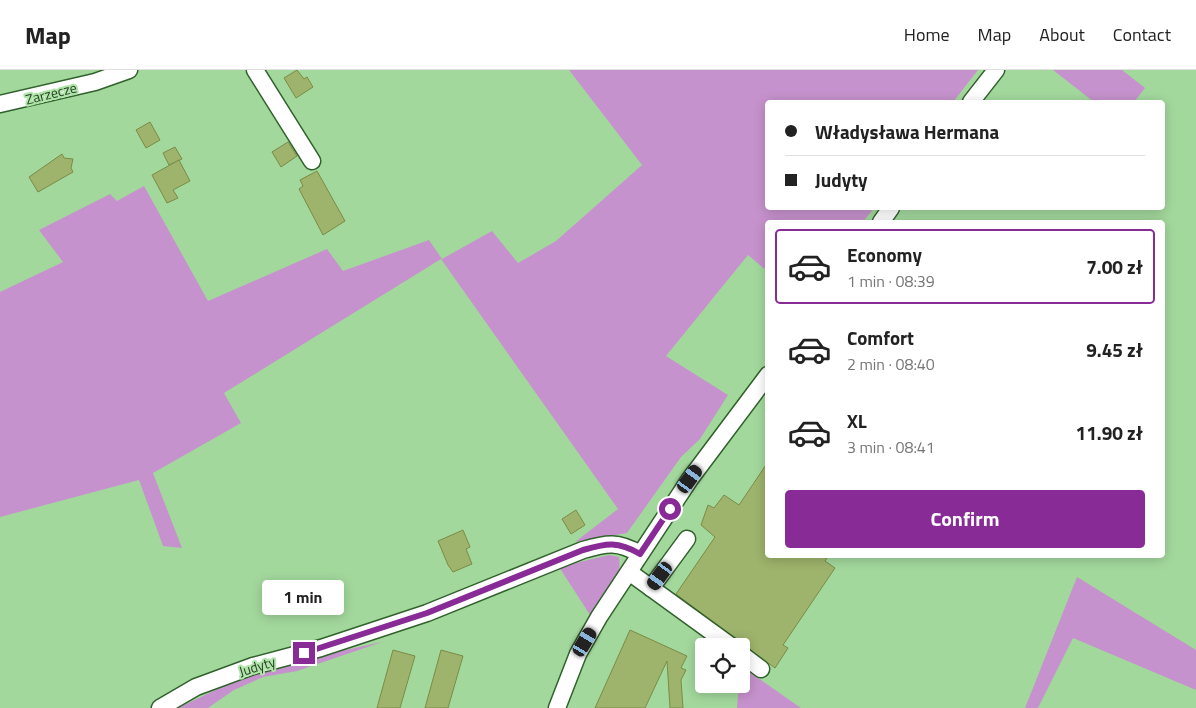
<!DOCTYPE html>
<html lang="en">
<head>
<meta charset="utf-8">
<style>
	:root { --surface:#fff; --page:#f2f2f2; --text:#222; --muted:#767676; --line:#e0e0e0; --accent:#882b96 }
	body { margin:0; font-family:"Titillium Web",sans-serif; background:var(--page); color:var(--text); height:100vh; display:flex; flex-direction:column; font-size:19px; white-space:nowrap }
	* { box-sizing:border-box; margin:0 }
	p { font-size:16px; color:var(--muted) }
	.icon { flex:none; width:28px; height:28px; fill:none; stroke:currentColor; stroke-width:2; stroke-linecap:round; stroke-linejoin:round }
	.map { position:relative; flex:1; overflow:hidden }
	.side { position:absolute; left:765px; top:150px; width:400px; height:338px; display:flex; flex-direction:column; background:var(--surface); border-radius:5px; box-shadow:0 2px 12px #0003 }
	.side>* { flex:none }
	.hud { position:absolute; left:765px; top:30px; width:400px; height:110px; border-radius:5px; box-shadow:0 2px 12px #0003; display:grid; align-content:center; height:110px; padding:0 20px; background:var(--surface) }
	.tools { position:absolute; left:695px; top:568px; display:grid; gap:10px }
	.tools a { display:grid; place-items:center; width:55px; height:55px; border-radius:5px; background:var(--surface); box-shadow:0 2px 12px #0003; font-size:25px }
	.end { position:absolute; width:22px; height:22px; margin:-11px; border:6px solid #882b96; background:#fff; box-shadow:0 0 0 2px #fff }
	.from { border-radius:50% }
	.bubble { position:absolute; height:35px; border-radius:5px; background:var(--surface); box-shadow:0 2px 12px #0003; font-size:16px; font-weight:700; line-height:35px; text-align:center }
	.car { position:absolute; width:15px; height:30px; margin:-15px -8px; border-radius:6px; box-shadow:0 0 4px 1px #0007; background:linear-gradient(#222 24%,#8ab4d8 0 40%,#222 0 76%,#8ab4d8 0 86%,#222 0) }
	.hud b { display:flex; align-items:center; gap:18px; height:48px; font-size:19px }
	.hud b+b { border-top:1px solid var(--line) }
	.hud i { width:12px; height:12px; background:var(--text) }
	ul { padding:9px 0 0; list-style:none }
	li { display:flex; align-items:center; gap:15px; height:75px; margin:0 10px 8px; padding:0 10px; border:2px solid transparent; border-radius:5px }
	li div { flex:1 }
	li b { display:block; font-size:19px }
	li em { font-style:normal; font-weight:700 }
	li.active { border-color:var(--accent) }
	li>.icon { width:45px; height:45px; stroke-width:1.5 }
	.button { display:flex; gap:10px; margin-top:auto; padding:10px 20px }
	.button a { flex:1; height:58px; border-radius:5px; background:var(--accent); color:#fff; font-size:20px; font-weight:700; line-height:58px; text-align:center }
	header { display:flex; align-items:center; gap:30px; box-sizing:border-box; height:70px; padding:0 25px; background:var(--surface); border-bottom:1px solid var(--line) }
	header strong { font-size:24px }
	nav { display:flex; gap:28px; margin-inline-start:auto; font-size:18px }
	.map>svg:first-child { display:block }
	.green { fill:#c692cd }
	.building { fill:#9eb36c; stroke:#798c46 }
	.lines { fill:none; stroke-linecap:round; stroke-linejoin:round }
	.minor-casing { stroke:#31612c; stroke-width:19 }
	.minor { stroke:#fff; stroke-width:16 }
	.route { stroke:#882b96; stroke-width:6 }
	.labels { text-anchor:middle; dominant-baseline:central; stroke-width:4; stroke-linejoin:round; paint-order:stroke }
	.street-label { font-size:14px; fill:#283e26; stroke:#afe5a9 }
</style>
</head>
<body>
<header>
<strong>Map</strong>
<nav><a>Home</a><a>Map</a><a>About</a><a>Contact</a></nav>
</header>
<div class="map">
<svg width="1196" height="638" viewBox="0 0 1196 638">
	<rect width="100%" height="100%" fill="#a3d89d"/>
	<g class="green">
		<polygon points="569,0 978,0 953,32 768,32 768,138 874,138 863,152 768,152 767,201 748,185 666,286 728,325 700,369 681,387 627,463 575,472 618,439 441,189 224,323 241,353 153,403 182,478 163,476 139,410 0,447 0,222 63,192 39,160 110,124 117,131 144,116 208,231 327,179 343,201 429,170 442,189 492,161 518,193 556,171 642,95"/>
		<polygon points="1053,0 1122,0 1145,18 1134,32 1094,32"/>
		<path d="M609,485L619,487C623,511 606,529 592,548L559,497Z"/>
		<polygon points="1077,507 1196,580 1196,620 1073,568 1038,638 1025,638"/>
		<polygon points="382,572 297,601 263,607 234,620 208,638 178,638 259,599"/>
		<polygon points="741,596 801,638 737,638 739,614 741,614"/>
	</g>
	<g class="building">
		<polygon points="297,0 304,9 307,7 313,17 296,28 284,8"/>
		<polygon points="150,52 160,70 146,78 136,60"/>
		<polygon points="288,72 297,86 281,97 272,82"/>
		<polygon points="175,77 182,89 169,95 163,83"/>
		<polygon points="62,84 64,88 73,89 71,98 73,102 38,122 29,107"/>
		<polygon points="179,90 190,111 173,120 178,128 167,133 152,105"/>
		<polygon points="317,101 345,151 323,165 299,119 303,116 300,110"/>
		<polygon points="768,392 768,485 829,485 825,491 835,498 783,575 788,578 775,598 676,524 715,467 701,455 708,435 714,438 724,425 739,435"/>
		<polygon points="576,440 585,455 571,464 562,449"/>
		<polygon points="463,460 470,477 466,479 472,494 453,502 448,495 438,471"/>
		<polygon points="630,560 687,586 681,598 686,600 681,610 683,638 670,638 667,591 645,638 595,638"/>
		<polygon points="393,580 415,586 400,638 377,638"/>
		<polygon points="441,580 463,586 448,638 425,638"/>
	</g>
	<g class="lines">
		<g class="minor-casing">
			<g id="minor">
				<polyline points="255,0 312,91"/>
				<polyline points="971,32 996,0"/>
				<polyline points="0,34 95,12 129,0"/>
				<polyline points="881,152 891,138"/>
				<polyline points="629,502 731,576"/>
				<polyline points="651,518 687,469"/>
				<polyline points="741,584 761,599"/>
				<path d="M160,638L196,617L253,596L321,578L427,543L583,480C607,473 618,471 640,484"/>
				<polyline points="557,638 578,584 599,547 690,409 768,305"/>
			</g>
		</g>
		<use href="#minor" class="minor"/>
	</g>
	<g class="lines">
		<path class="route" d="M304,583L427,543L583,480C607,473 618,471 640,484L670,439"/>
	</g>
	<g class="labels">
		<g class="street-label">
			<text transform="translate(51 23) rotate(-14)">Zarzecze</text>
			<text transform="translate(257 596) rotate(-17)">Judyty</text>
		</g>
	</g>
</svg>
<div class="tools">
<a><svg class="icon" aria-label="locate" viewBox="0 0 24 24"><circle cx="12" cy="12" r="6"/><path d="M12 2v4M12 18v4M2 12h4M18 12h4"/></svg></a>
</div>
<i class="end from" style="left:670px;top:439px"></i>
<i class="end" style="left:304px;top:583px"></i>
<div class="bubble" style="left:262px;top:510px;width:82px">1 min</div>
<i class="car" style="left:690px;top:409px;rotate:36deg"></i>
<i class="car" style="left:660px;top:506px;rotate:216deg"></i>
<i class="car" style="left:585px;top:572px;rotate:31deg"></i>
<div class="hud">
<b><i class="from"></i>Władysława Hermana</b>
<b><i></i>Judyty</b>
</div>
<section class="side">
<ul>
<li class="active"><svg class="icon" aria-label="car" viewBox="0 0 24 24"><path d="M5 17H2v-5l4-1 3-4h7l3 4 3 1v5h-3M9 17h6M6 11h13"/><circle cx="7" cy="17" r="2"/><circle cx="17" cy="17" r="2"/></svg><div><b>Economy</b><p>1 min · 08:39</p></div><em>7.00 zł</em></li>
<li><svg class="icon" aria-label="car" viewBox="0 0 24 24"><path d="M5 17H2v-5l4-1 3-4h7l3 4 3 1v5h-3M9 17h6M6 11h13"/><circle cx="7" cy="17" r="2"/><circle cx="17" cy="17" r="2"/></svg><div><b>Comfort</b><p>2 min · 08:40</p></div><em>9.45 zł</em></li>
<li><svg class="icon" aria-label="car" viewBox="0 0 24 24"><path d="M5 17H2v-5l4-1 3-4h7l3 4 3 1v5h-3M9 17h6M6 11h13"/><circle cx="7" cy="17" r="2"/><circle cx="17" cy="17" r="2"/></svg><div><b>XL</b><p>3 min · 08:41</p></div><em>11.90 zł</em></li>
</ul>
<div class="button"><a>Confirm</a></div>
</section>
</div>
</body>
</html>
